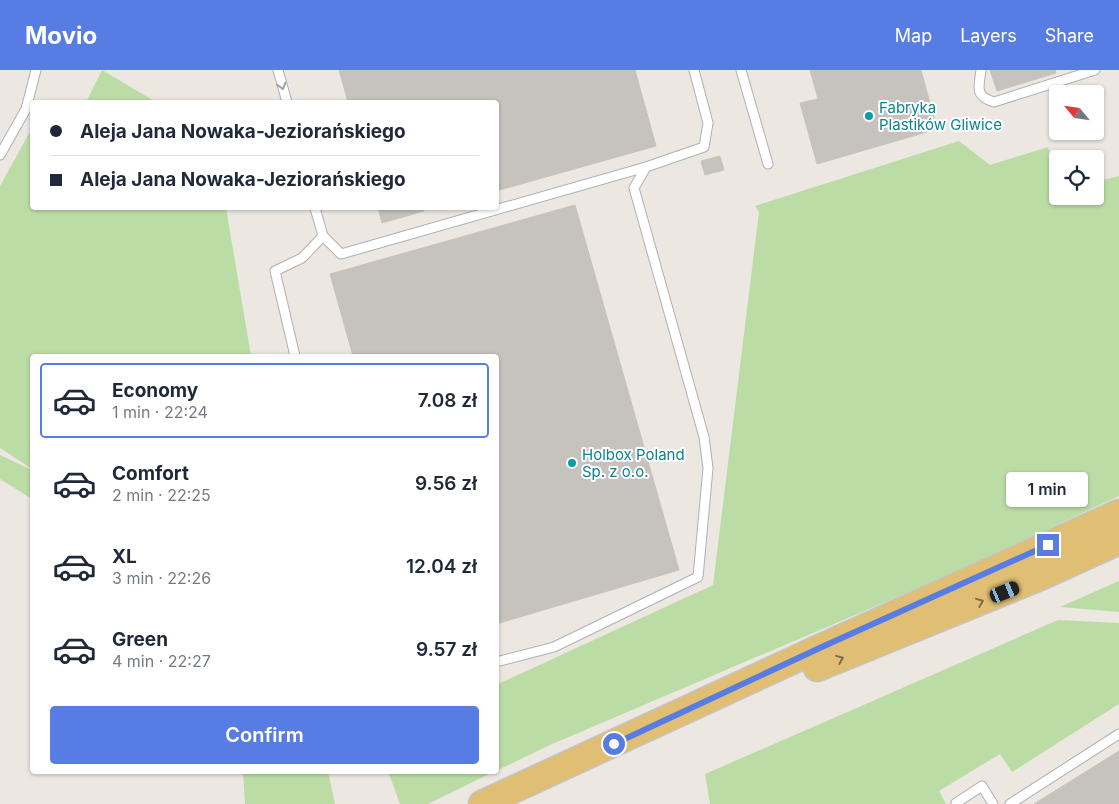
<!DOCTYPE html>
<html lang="en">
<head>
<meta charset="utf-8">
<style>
	:root { --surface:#fff; --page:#f6f6f7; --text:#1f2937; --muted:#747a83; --line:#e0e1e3; --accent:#577de4 }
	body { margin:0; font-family:Inter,sans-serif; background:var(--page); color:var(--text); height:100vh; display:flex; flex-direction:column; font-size:19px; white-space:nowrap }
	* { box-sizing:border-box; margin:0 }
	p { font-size:16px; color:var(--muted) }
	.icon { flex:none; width:28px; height:28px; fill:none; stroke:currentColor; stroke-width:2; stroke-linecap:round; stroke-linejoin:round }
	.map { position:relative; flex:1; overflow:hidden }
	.side { position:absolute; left:30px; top:284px; width:469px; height:420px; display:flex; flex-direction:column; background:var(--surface); border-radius:5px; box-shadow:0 1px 4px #0004 }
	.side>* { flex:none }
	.hud { position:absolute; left:30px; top:30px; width:469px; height:110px; border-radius:5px; box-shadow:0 1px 4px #0004; display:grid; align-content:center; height:110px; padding:0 20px; background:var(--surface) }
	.needle { width:32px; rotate:299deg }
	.fabs { position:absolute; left:1049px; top:15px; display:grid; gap:10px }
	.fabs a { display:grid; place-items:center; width:55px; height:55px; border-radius:5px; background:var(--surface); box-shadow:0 1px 4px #0004; font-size:25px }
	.end { position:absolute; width:22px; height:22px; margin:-11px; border:6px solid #577de4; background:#fff; box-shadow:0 0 0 2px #fff }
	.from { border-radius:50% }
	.bubble { position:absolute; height:35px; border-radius:5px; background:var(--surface); box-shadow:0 1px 4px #0004; font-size:16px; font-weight:600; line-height:35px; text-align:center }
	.car { position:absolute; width:15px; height:30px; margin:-15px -8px; border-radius:6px; box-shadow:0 0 4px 1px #0007; background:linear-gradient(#222 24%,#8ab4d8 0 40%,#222 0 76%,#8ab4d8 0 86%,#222 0) }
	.hud b { display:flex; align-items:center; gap:18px; height:48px; font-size:19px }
	.hud b+b { border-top:1px solid var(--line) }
	.hud i { width:12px; height:12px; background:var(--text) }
	ul { padding:9px 0 0; list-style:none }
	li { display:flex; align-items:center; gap:15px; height:75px; margin:0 10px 8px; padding:0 10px; border:2px solid transparent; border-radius:5px }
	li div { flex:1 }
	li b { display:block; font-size:19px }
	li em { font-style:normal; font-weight:600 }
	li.current { border-color:var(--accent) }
	li>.icon { width:45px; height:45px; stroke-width:1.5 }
	.cta { display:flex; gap:10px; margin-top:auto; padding:10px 20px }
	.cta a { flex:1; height:58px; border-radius:5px; background:var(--accent); color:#fff; font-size:20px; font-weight:600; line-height:58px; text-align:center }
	header { display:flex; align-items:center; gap:30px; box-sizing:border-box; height:70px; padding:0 25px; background:var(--accent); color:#fff }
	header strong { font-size:24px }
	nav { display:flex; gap:28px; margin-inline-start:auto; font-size:18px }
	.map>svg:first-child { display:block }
	.green { fill:#bcdca6 }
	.building { fill:#c6c2bd; stroke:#c8c3bb }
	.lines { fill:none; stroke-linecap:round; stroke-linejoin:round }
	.lane-casing { stroke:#aeb0b7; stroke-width:11 }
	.primary-casing { stroke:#c4c4c4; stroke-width:29 }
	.lane { stroke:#fff; stroke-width:9 }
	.primary { stroke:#e0be73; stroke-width:26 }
	.oneway { stroke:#a0a0a0 }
	.oneway2 { stroke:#7e6e4c }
	.route { stroke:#577de4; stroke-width:6 }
	.culture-dot { fill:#0f9aa8; stroke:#fff; stroke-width:2 }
	.labels { text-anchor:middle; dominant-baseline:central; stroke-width:4; stroke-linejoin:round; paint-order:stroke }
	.culture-label { font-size:15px; fill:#0d838f; stroke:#fff; text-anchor:start }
</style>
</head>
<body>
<header>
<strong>Movio</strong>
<nav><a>Map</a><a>Layers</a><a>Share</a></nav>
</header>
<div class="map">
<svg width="1119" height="734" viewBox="0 0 1119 734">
	<rect width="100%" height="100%" fill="#ede7e2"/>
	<g class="green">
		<polygon points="102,0 156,32 86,32"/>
		<polygon points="32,58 32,138 226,138 251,286 32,286 32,399 0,378 0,116"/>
		<polygon points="959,71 990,95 1048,77 1057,105 1058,126 1095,126 1095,112 1119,106 1119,426 956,502 550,675 496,701 496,615 713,515 759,142 755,136"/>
		<polygon points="0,385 32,400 32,429 0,409"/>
		<polygon points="1119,511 1119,542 1060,537"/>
		<polygon points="1058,550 1119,553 1119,634 1012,702 1000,684 939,721 946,734 710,734 705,704"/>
		<polygon points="243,701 328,701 335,734 245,734"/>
		<polygon points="388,701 495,701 428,734 400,734"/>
	</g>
	<g class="building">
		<polygon points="339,0 635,0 656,76 496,121 496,32 348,32"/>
		<polygon points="810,0 921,0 937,59 817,94 800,33 818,29"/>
		<polygon points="990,0 1055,0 1056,3 997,21"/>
		<polygon points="720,86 724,100 705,105 701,91"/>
		<polygon points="575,135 679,500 496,554 496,286 353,286 330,204"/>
		<polygon points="378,138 424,138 424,141 382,153"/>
		<polygon points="1119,681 1119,734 1034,734"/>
	</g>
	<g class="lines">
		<g class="lane-casing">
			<g id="lane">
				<polyline points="278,0 287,32"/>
				<polyline points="741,0 768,94"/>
				<path d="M981,0C979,17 974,26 994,32L1095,0"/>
				<polyline points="0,85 26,39 36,0"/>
				<polyline points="315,138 323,166 341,184 646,97"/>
				<polyline points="295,286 275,201 302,188 323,166"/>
				<polyline points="496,592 554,577 698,507 708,398 704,367 634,118 646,97 704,77 708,53 694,0"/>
				<polyline points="957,734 956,733 982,716 993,734"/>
				<polyline points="1010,734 1119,664"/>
			</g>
		</g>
		<g class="primary-casing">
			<g id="primary">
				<polyline points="817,598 1040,507 1119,471"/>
				<polyline points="482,734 824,576 1119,443"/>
			</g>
		</g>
		<use href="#lane" class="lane"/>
		<use href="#primary" class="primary"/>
	</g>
	<defs><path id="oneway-chevron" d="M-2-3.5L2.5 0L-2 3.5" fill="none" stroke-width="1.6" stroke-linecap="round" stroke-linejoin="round" transform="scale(1.25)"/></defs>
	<use class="oneway" href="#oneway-chevron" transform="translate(282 16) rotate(75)"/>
	<g class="oneway2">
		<use href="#oneway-chevron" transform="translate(980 532) rotate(-22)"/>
		<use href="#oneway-chevron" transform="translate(840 589) rotate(-22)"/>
	</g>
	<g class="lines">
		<polyline class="route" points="614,674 824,576 1048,475"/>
	</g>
	<g class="culture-dot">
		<circle cx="869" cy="46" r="5"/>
		<circle cx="572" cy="393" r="5"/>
	</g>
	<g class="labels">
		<g class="culture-label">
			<text x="879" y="37">Fabryka<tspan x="879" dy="17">Plastików Gliwice</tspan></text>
			<text x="582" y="384">Holbox Poland<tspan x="582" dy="17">Sp. z o.o.</tspan></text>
		</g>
	</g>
</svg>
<div class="fabs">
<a><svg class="needle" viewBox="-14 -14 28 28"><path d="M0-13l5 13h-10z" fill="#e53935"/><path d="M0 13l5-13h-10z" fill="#747a83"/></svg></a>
<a><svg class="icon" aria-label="locate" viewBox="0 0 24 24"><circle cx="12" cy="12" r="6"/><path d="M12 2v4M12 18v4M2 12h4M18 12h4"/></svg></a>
</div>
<i class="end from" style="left:614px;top:674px"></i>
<i class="end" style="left:1048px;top:475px"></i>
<div class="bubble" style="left:1006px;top:402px;width:82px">1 min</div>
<i class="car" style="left:1005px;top:522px;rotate:68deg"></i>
<div class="hud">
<b><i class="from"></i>Aleja Jana Nowaka-Jeziorańskiego</b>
<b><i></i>Aleja Jana Nowaka-Jeziorańskiego</b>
</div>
<section class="side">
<ul>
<li class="current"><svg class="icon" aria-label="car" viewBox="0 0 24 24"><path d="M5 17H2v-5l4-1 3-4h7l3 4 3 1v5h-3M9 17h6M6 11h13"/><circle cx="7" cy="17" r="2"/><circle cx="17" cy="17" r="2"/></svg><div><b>Economy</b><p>1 min · 22:24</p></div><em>7.08 zł</em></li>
<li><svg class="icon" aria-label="car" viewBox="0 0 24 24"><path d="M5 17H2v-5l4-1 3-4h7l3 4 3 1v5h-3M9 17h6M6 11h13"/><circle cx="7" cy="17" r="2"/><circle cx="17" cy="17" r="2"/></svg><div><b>Comfort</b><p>2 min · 22:25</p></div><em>9.56 zł</em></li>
<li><svg class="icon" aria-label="car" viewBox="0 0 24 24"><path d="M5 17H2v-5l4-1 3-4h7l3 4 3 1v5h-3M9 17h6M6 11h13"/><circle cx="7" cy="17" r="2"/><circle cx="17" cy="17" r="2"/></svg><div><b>XL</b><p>3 min · 22:26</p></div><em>12.04 zł</em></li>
<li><svg class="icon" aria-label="car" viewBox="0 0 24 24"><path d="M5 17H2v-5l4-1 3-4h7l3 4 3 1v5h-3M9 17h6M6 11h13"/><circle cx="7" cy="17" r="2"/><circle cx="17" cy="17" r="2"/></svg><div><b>Green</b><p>4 min · 22:27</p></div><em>9.57 zł</em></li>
</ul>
<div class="cta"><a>Confirm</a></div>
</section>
</div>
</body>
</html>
